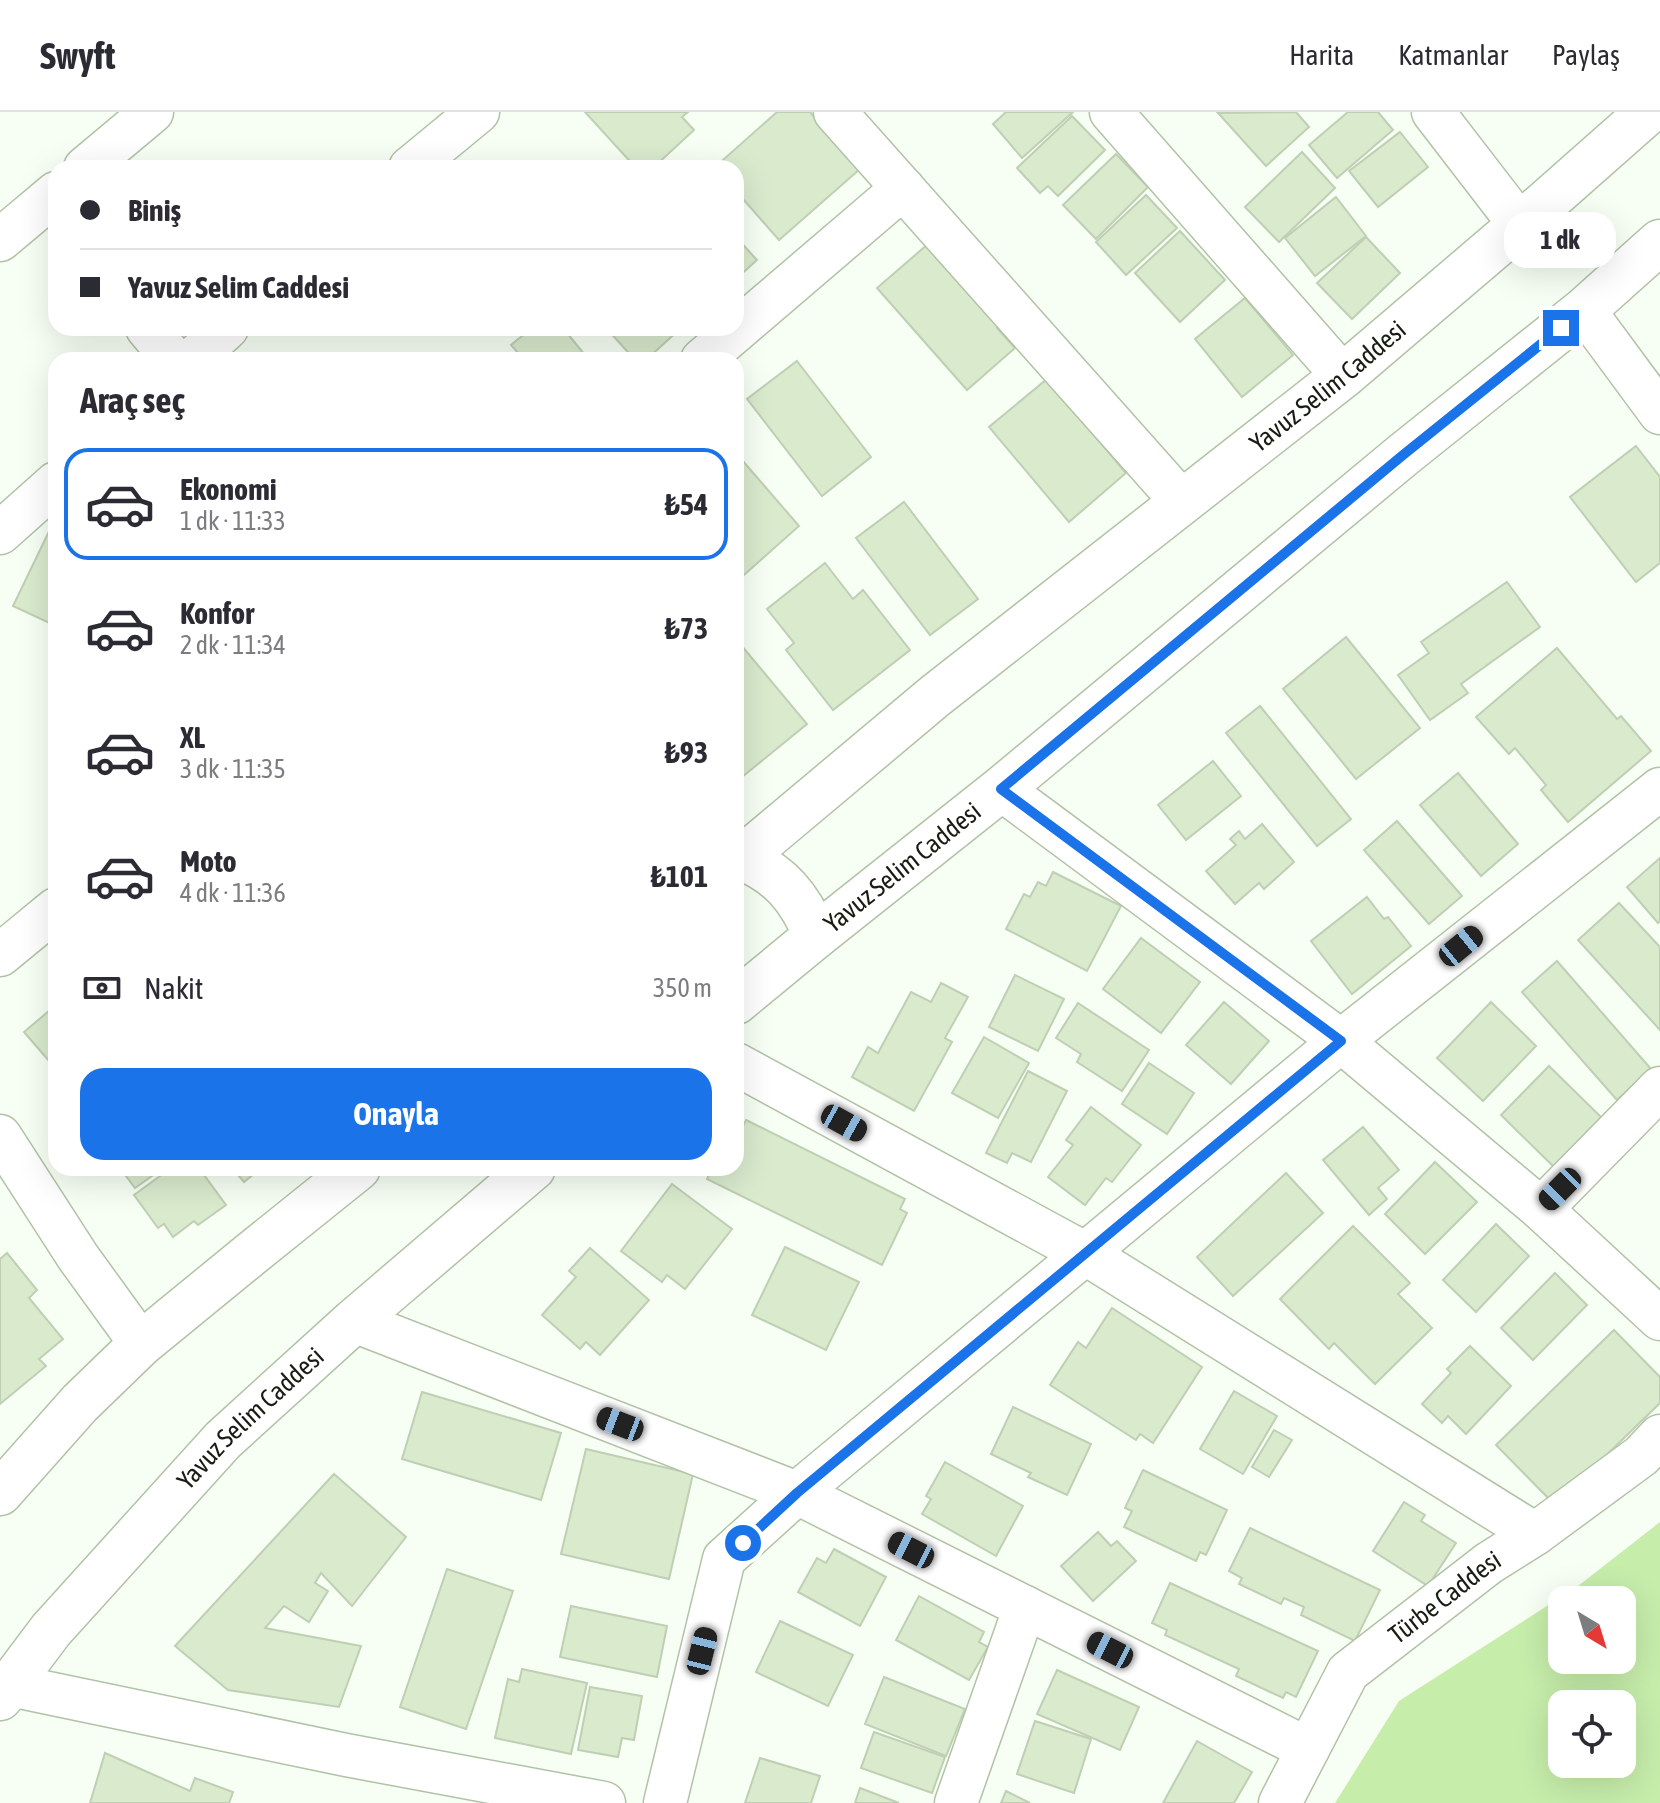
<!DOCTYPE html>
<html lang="tr">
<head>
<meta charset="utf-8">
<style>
	:root { --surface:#fff; --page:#f7f7f7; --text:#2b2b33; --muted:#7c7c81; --line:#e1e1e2; --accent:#1a73e8 }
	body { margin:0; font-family:"Asap Condensed",sans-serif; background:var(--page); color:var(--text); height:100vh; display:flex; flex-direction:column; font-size:30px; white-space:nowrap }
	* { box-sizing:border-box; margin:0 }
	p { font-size:26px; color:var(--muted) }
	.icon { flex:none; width:44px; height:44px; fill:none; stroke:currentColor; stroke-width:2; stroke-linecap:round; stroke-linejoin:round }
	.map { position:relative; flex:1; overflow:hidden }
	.sheet { position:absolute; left:48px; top:240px; width:696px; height:824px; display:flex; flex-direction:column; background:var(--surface); border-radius:24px; box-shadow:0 8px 32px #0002 }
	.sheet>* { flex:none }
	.banner { position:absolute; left:48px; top:48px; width:696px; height:176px; border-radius:24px; box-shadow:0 8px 32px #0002; display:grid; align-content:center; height:176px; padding:0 32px; background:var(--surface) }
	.needle { width:52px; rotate:142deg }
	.tools { position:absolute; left:1548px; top:1474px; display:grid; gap:16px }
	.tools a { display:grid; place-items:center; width:88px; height:88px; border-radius:16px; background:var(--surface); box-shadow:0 8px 32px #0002; font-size:40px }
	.end { position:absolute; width:36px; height:36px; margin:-18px; border:10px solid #1a73e8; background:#fff; box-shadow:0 0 0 4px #fff }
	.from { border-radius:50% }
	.bubble { position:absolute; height:56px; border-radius:24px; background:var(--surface); box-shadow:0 8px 32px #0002; font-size:26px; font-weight:700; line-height:56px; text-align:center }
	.car { position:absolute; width:24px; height:48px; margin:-24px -12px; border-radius:10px; box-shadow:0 0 6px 2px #0007; background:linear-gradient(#222 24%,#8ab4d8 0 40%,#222 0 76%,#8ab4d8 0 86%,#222 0) }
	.banner b { display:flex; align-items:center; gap:28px; height:76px; font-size:30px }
	.banner b+b { border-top:2px solid var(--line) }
	.banner i { width:20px; height:20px; background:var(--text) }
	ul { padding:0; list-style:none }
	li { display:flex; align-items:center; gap:24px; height:112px; margin:0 16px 12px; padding:0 16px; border:4px solid transparent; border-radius:24px }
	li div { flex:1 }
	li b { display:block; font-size:30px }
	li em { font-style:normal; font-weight:700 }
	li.current { border-color:var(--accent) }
	li>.icon { width:72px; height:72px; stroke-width:1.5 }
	h2 { padding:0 32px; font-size:36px; line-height:96px }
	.pay { display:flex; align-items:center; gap:20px; height:88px; padding:0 32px; font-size:30px }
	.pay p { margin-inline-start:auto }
	.primary-button { display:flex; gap:16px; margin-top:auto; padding:16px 32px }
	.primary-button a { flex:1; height:92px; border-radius:24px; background:var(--accent); color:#fff; font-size:32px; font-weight:700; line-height:92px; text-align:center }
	header { display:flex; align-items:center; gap:48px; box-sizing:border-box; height:112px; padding:0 40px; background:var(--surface); border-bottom:2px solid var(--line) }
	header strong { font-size:38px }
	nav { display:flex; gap:44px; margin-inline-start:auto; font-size:28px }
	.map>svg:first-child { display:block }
	.green { fill:#c6edaa; fill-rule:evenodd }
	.building { fill:#d9eacd; stroke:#bfcfb3; stroke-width:2 }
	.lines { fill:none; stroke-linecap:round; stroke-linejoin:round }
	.minor-casing { stroke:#b1c2a6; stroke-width:45 }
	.major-casing { stroke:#b1c2a6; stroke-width:47 }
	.minor { stroke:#fff; stroke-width:42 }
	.major { stroke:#fff; stroke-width:44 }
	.route { stroke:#1a73e8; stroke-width:10 }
	.labels { text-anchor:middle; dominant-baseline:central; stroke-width:6; stroke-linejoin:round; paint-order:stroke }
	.street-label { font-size:26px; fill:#181d13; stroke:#fff }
</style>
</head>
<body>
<header>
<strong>Swyft</strong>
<nav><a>Harita</a><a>Katmanlar</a><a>Paylaş</a></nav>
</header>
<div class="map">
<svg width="1660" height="1691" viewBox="0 0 1660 1691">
	<rect width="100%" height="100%" fill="#f7fef3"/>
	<path class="green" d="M1660,1410V1691H1335L1399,1589L1578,1474ZM1562,1488H1622V1548H1562ZM1562,1592H1622V1652H1562Z"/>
	<g class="building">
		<polygon points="585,0 688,0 682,5 694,18 653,56 636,56"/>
		<polygon points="777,0 810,0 860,57 779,128 736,79 736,56 715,55"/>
		<polygon points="1006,0 1073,0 1022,46 993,12"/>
		<polygon points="1296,0 1309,15 1266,54 1218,1"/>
		<polygon points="1348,0 1378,0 1393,18 1337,66 1309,33"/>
		<polygon points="1072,4 1105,38 1058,84 1048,74 1040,81 1017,56"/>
		<polygon points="1400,20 1428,55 1378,95 1349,59"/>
		<polygon points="1302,40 1335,76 1279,130 1245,95"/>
		<polygon points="1116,42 1148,75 1096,127 1063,93"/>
		<polygon points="1146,83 1177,116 1126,163 1096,130"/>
		<polygon points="1336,85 1366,124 1315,164 1285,126"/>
		<polygon points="1180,119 1225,168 1180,210 1135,161"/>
		<polygon points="736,125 757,148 736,167"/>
		<polygon points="1366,125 1400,161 1352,207 1317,171"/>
		<polygon points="928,132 1003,211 997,216 1015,236 967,278 877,176"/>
		<polygon points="1245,186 1293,243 1242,285 1195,227"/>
		<polygon points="532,216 563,216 589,248 524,248 511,233"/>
		<polygon points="606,216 681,216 646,248 635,248"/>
		<polygon points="797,249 871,345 822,384 747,287"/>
		<polygon points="1047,267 1126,361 1069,410 989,315"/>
		<polygon points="1636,334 1660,365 1660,451 1636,470 1570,385"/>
		<polygon points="736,341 799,414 736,470"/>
		<polygon points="904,390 978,487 930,523 856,426"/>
		<polygon points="54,409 56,411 56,514 13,494"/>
		<polygon points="825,451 853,487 863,478 910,538 833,598 786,538 794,531 767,497"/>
		<polygon points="1507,470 1540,515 1461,572 1468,581 1430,608 1398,563 1429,541 1421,530"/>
		<polygon points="1346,525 1420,616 1356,667 1283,577"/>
		<polygon points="736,527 807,612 736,670"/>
		<polygon points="1557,536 1617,607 1621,604 1651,639 1568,710 1541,678 1546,673 1515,636 1509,642 1476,605"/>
		<polygon points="1260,594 1351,707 1317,734 1226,621"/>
		<polygon points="1213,649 1241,684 1186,728 1158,693"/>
		<polygon points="1458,661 1518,732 1481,764 1420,693"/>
		<polygon points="1397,709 1462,784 1429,812 1364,738"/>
		<polygon points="1262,712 1294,750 1264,777 1259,771 1235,792 1206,759 1236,733 1230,727 1239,719 1245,727"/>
		<polygon points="1660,746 1660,809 1658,811 1627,775"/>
		<polygon points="1053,760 1121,794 1087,859 1006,817 1024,782 1030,785 1038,770 1046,774"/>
		<polygon points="1367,785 1384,807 1388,805 1411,834 1352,882 1311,829"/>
		<polygon points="1619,791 1660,835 1660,918 1578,828"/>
		<polygon points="1141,826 1200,870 1161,921 1103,877"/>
		<polygon points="1557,849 1651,957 1617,988 1522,880"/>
		<polygon points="1015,863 1064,887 1038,939 989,915"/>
		<polygon points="941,871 968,885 945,926 952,930 914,999 852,965 868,935 878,941 911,880 931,890"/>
		<polygon points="1224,890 1269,929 1231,972 1186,933"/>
		<polygon points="1491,890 1536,934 1483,989 1437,946"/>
		<polygon points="1078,891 1149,938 1122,979 1077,950 1081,942 1056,926"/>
		<polygon points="56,893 56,957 24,920"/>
		<polygon points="984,925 1029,951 998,1006 952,981"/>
		<polygon points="1149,951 1194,981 1167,1022 1122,992"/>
		<polygon points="1549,954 1603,1007 1555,1056 1501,1003"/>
		<polygon points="1028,959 1067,979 1031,1050 1012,1041 1007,1051 986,1041"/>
		<polygon points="1091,995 1141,1033 1112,1070 1106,1066 1085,1093 1048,1065 1073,1033 1066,1028"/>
		<polygon points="746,1008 905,1087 900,1097 907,1101 882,1153 707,1067 712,1056 736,1056 736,1023 738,1024"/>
		<polygon points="1363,1015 1399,1058 1378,1076 1387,1087 1369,1103 1323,1048"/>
		<polygon points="1435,1050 1477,1090 1425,1142 1385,1102"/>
		<polygon points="120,1056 163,1056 135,1076"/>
		<polygon points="171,1056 199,1056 226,1093 198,1113 194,1109 173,1125 164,1112 158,1116 134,1083"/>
		<polygon points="232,1056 261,1056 244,1070"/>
		<polygon points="1286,1061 1323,1101 1233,1184 1197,1145"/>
		<polygon points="672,1072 732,1117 685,1177 667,1163 662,1170 621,1139"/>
		<polygon points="1496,1112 1529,1144 1476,1200 1443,1168"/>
		<polygon points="1353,1114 1410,1171 1398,1182 1432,1216 1375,1272 1334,1231 1329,1237 1280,1187"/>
		<polygon points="785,1135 859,1170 826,1238 752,1203"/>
		<polygon points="590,1136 649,1188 600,1243 586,1230 580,1237 542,1203 576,1165 569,1159"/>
		<polygon points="7,1141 37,1178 29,1186 63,1227 39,1247 46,1254 0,1292 0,1147"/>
		<polygon points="1555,1161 1587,1193 1533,1248 1501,1216"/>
		<polygon points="1112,1196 1202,1255 1153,1331 1140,1322 1136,1328 1050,1273 1078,1230 1086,1236"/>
		<polygon points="1614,1218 1660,1265 1660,1291 1555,1393 1496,1333"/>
		<polygon points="1470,1234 1511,1274 1466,1322 1448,1304 1442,1311 1422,1292 1451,1261 1447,1257"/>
		<polygon points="1234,1279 1277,1304 1243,1362 1200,1337"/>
		<polygon points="422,1280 561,1321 541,1388 402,1347"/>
		<polygon points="1013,1295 1091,1332 1067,1383 1028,1365 1031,1361 991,1342"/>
		<polygon points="1274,1318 1292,1328 1269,1365 1252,1355"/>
		<polygon points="586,1337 693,1362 669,1467 561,1442"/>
		<polygon points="945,1350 1023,1394 996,1444 922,1402 931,1387 926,1384"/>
		<polygon points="1143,1358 1227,1398 1206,1443 1200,1440 1196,1449 1124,1415 1132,1399 1125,1396"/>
		<polygon points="334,1362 406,1425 352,1494 321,1461 315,1471 328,1479 309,1510 284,1494 265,1516 361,1534 339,1595 228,1578 175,1534"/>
		<polygon points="1404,1390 1425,1403 1421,1409 1456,1431 1428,1474 1373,1439"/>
		<polygon points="1250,1416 1380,1478 1355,1529 1301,1503 1304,1495 1284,1486 1281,1492 1239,1472 1242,1466 1229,1459"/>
		<polygon points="1098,1420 1111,1434 1117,1429 1136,1449 1093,1489 1061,1454"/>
		<polygon points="834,1437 886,1465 860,1514 798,1480 817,1446 826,1451"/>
		<polygon points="447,1457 513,1479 466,1617 400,1595"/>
		<polygon points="1170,1471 1318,1539 1296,1585 1286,1580 1283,1586 1236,1564 1239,1557 1165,1523 1167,1518 1152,1511"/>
		<polygon points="919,1484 984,1520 979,1530 988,1535 969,1568 896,1528"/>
		<polygon points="571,1494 667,1514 657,1565 560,1545"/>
		<polygon points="780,1509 853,1543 828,1594 756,1560"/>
		<polygon points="522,1557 587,1571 571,1642 495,1626 508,1567 519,1570"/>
		<polygon points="1057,1558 1139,1595 1120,1638 1037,1602"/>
		<polygon points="884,1565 965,1597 946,1644 865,1612"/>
		<polygon points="590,1575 642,1584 634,1628 622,1626 618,1645 578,1638"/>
		<polygon points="1035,1609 1091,1627 1074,1681 1017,1662"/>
		<polygon points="874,1620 945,1645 932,1681 861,1656"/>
		<polygon points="1197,1629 1252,1660 1234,1691 1163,1691"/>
		<polygon points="105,1641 190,1679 195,1666 233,1680 229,1691 90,1691"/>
		<polygon points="760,1646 820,1664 811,1691 745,1691"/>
		<polygon points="860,1676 899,1691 855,1691"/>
		<polygon points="1006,1679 1030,1691 1001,1691"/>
	</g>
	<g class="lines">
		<g class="minor-casing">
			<g id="minor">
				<polyline points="835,0 1182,390"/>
				<polyline points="1111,0 1343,264"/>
				<polyline points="1433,0 1520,113"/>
				<polyline points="85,56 152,0"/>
				<polyline points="410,56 478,0"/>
				<polyline points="0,128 56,81"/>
				<polyline points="1584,198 1660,301"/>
				<polyline points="147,216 174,248"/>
				<polyline points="192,248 227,216"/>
				<polyline points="702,248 903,76"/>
				<polyline points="0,421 56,371"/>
				<polyline points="1001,677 1341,929 1541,1097 1660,1207"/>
				<polyline points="0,843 56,797"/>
				<polyline points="736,952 1086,1142 1535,1422"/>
				<polyline points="0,1024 78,1145 141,1232"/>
				<polyline points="1541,1097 1660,976"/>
				<polyline points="354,1209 797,1381 1308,1637"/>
				<polyline points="10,1573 346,1643 604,1691"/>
				<polyline points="665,1691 724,1447 797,1381 1341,929 1660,677"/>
				<polyline points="956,1691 1025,1495"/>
				<path id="s1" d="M1280,1691L1348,1560L1489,1451L1535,1422L1641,1344L1660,1324"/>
			</g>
		</g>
		<g class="major-casing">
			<g id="major">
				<path d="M742,746C781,762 800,786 816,824"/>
				<path id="s2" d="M736,751L935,584L1343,264L1520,113L1648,0"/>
				<path id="s3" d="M736,890L816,824L1001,677L1403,343L1584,198L1660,130"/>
				<polyline points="0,1381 80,1291 141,1232 251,1142 358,1056"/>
				<path id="s4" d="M0,1586L51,1518L223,1328L354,1209L533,1056"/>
			</g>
		</g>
		<use href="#minor" class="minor"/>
		<use href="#major" class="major"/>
	</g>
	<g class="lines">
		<polyline class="route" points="743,1431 797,1381 1341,929 1001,677 1403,343 1561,216"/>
	</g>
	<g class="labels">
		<g class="street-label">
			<text stroke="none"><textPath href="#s2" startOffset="760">Yavuz Selim Caddesi</textPath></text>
			<text stroke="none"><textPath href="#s3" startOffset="214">Yavuz Selim Caddesi</textPath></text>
			<text stroke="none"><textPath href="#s4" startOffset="376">Yavuz Selim Caddesi</textPath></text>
			<text stroke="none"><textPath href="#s1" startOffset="270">Türbe Caddesi</textPath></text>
		</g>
	</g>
</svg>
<div class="tools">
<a><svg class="needle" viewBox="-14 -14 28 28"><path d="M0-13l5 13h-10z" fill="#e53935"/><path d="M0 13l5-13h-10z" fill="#7c7c81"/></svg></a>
<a><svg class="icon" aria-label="locate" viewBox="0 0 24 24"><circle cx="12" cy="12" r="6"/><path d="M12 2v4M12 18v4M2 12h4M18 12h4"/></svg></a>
</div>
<i class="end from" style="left:743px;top:1431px"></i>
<i class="end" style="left:1561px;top:216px"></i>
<div class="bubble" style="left:1504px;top:100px;width:112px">1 dk</div>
<i class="car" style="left:1461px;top:834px;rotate:51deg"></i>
<i class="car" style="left:844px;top:1011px;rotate:119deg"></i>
<i class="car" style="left:1560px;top:1077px;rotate:225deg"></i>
<i class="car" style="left:620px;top:1312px;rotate:291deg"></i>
<i class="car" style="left:911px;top:1438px;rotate:297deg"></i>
<i class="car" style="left:1110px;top:1538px;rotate:297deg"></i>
<i class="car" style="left:702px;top:1539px;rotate:14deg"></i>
<div class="banner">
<b><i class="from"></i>Biniş</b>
<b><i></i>Yavuz Selim Caddesi</b>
</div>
<section class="sheet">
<h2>Araç seç</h2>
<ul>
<li class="current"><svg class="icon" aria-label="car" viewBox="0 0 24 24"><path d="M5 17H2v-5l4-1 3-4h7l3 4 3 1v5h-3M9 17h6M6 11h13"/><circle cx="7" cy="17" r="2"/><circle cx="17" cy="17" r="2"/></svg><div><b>Ekonomi</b><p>1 dk · 11:33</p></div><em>₺54</em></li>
<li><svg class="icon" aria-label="car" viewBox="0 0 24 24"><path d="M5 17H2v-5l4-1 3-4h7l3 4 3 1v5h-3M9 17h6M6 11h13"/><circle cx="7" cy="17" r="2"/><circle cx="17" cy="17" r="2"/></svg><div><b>Konfor</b><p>2 dk · 11:34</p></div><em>₺73</em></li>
<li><svg class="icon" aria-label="car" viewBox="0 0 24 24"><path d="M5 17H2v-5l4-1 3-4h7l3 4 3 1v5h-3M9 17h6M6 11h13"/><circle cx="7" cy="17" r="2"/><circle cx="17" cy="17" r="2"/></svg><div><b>XL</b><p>3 dk · 11:35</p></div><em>₺93</em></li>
<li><svg class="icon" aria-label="car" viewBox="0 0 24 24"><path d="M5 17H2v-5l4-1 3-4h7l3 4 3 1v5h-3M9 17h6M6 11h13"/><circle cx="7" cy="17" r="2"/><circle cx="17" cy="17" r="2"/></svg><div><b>Moto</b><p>4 dk · 11:36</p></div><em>₺101</em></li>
</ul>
<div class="pay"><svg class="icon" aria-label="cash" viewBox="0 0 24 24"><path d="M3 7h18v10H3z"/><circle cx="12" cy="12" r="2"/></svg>Nakit<p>350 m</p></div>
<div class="primary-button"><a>Onayla</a></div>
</section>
</div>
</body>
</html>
